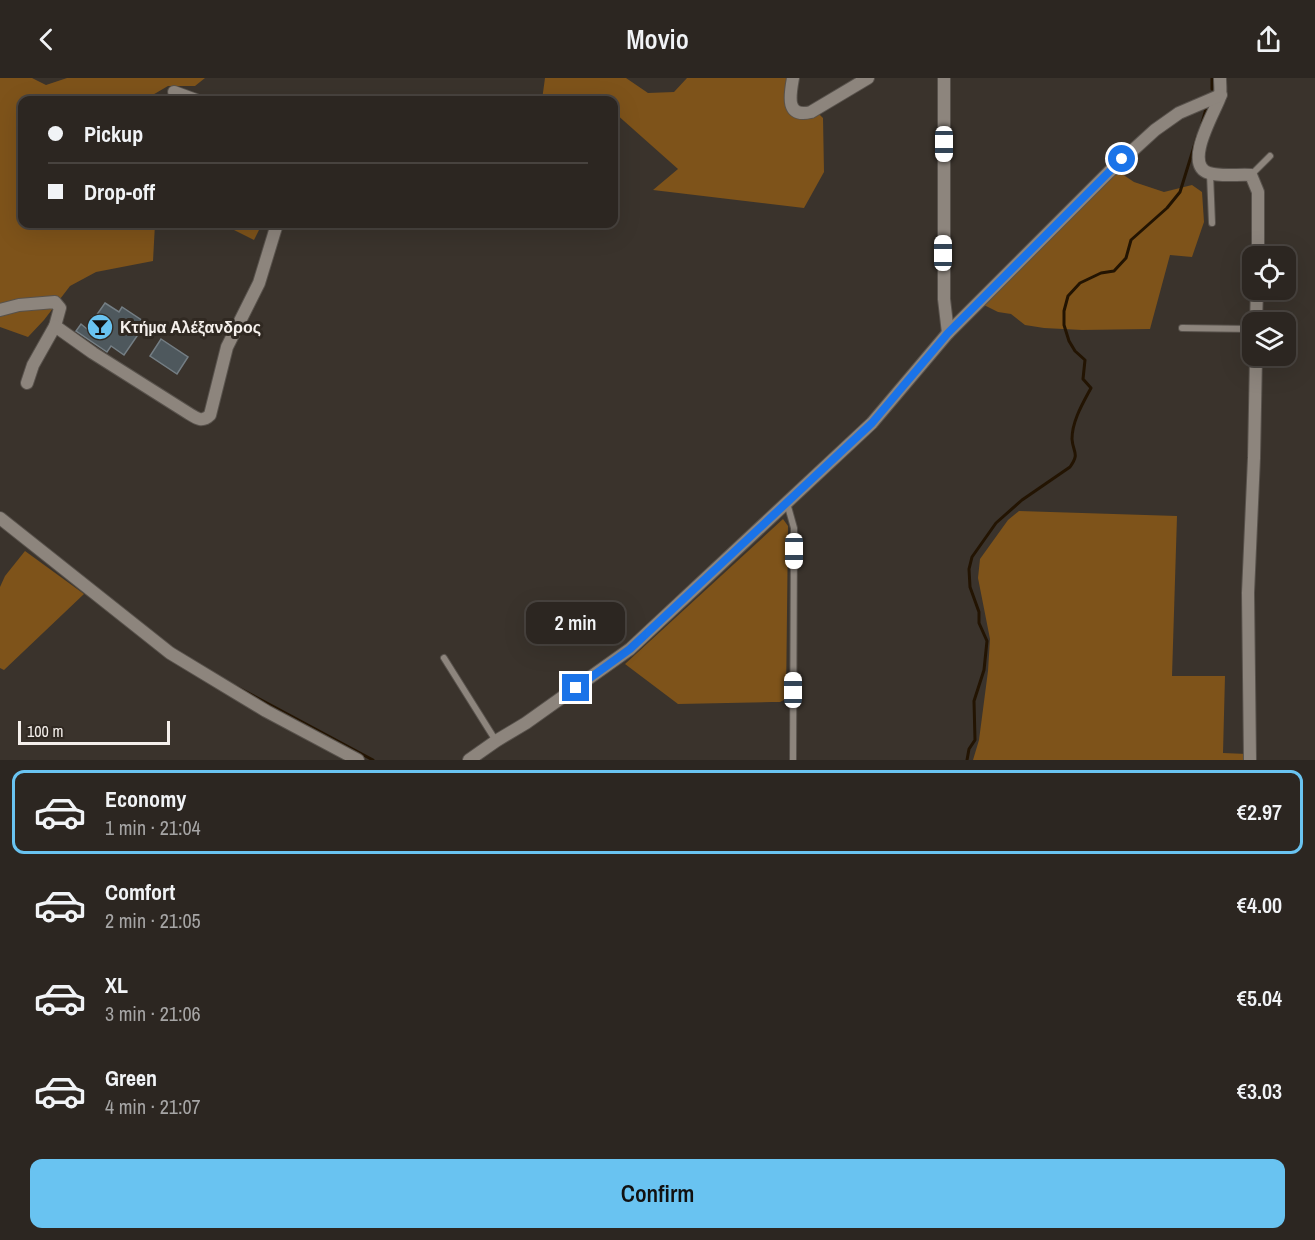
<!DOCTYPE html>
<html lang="en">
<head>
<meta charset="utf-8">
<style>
	:root { --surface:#2c2621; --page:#38322e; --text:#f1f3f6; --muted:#a6a5a5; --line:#48433f; --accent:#69c3f1 }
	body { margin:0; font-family:"Archivo Narrow",sans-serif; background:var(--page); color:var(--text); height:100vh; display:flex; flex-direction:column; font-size:22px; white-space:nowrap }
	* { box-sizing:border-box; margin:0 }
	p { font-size:20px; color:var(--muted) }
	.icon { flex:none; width:33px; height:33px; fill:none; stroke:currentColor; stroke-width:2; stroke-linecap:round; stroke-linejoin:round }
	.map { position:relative; height:682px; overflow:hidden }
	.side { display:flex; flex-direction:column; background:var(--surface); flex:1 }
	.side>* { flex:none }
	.hud { position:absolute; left:18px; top:18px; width:600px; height:132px; border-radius:12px; box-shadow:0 6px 24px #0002,0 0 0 2px var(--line); display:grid; align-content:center; height:132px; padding:0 30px; background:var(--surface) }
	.tools { position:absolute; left:1242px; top:168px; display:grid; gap:12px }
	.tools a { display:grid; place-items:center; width:54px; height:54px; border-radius:12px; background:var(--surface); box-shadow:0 6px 24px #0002,0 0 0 2px var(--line); font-size:30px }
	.scale { position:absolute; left:18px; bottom:15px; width:152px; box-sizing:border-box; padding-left:6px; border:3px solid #f5f0ec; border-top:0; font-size:16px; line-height:21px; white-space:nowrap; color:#f5f0ec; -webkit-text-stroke:4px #302922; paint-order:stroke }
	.end { position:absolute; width:27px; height:27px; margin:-14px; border:8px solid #1a73e8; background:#fff; box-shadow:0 0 0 3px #fff }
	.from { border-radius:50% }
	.bubble { position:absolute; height:42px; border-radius:12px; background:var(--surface); box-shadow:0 6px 24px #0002,0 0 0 2px var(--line); font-size:20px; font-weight:600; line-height:42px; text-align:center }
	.car { position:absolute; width:18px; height:36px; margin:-18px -9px; border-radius:8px; box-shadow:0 0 4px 2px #0007; background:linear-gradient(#fff 24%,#345 0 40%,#fff 0 76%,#345 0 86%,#fff 0) }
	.hud b { display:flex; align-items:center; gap:21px; height:57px; font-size:22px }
	.hud b+b { border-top:2px solid var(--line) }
	.hud i { width:15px; height:15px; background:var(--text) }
	ul { padding:10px 0 0; list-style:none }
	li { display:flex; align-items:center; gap:18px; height:84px; margin:0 12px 9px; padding:0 18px; border:3px solid transparent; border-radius:12px }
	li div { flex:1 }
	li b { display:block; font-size:22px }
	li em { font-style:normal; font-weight:600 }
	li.selected { border-color:var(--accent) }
	li>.icon { width:54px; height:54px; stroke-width:1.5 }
	.cta { display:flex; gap:12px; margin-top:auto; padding:12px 30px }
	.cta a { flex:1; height:69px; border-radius:12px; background:var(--accent); color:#111; font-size:24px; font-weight:600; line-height:69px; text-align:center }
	header { display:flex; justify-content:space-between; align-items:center; height:78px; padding:0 30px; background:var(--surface); font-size:27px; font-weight:600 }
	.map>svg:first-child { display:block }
	.green { fill:#7e531a }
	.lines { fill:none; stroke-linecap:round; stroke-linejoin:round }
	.stream { stroke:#231402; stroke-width:3 }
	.building { fill:#4e585d; stroke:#747e84; stroke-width:1.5 }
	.lane-casing { stroke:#58524c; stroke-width:8 }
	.street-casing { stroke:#58524c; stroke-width:14 }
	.lane { stroke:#8d857d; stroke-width:6 }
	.street { stroke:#8d857d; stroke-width:12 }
	.route { stroke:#1a73e8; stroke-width:8 }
	.labels { text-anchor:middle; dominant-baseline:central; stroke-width:6; stroke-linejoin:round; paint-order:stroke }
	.poi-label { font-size:16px; font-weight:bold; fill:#f5f0ec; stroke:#302922; text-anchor:start }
</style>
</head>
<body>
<header><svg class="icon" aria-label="back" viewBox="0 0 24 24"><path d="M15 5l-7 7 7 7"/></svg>Movio<svg class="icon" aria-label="share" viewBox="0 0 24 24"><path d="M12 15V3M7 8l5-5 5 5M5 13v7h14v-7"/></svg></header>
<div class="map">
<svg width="1315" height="682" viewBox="0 0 1315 682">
	<rect width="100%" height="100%" fill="#3a332c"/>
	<g class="green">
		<polygon points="0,0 32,0 46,7 67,0 205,0 195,8 168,8 144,22 22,22 22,146 155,146 153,183 96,194 70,208 44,242 28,259 0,249"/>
		<polygon points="545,0 626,0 648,15 674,14 687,0 787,0 785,24 818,35 823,40 824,94 804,130 653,112 678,91 615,35 614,40 614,22 542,22"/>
		<polygon points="1122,96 1134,104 1164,114 1192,107 1202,114 1204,144 1192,179 1170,177 1150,251 1082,252 1044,250 1025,247 1011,236 998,234 984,227 1112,98"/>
		<polygon points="222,146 262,146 254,162"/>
		<polygon points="1019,433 1177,438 1172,598 1225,598 1223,675 1247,676 1247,682 973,682 979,662 988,593 990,561 978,500 980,481 1008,442"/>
		<polygon points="783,441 788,448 786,621 780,624 772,624 678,626 625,586"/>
		<polygon points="25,473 84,516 4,592 0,590 0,509 5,498"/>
	</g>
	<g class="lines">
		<g class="stream">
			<polyline points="1212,0 1212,11"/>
			<polyline points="1202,45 1206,31"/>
			<polyline points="237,609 373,682"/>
			<path d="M967,682L969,671L975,662L974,623L984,592L987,563L979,545V534L970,509L969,491L972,479L996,445L1022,422L1070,389C1080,375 1073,375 1072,361C1072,343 1083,325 1091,310L1083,301L1085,282L1075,273L1069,263L1064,247V233L1068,218L1080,205L1101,195L1114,193L1126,180L1131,162L1167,130L1180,114L1197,59"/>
		</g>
	</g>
	<g class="building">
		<polygon points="105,225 119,234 122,229 146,245 124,277 111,268 107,274 76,253 81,246 87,251"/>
		<polygon points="161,261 188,279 177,296 150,278"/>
	</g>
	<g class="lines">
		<g class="lane-casing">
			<g id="lane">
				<polyline points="1210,96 1212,145"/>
				<polyline points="1251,97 1270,78"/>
				<polyline points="1182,250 1252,251"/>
				<polyline points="787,425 794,450 793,682"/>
				<polyline points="444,580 496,663"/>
			</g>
		</g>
		<g class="street-casing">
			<g id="street">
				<path d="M793,0C790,17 785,40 811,34L868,0"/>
				<polyline points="944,0 944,221 948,255"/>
				<path d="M1220,0C1220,6 1221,13 1220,19C1216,32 1182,87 1209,95C1221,99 1239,96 1251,97L1258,114V178"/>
				<polyline points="174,14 196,22"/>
				<polyline points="0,232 19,227 55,224 60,230 55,248 33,287 27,305"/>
				<polyline points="1256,244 1257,212"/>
				<path d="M55,248L93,275L188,335C196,340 202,345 210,337L227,269L259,205L277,146"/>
				<polyline points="0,440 170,575 266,633 358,682"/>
				<polyline points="469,682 496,663 526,645 630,571 872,345 948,255 1109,94 1155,52 1179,35 1221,17"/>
				<polyline points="1250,682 1248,515 1254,380 1256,278"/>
			</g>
		</g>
		<use href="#lane" class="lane"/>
		<use href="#street" class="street"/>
	</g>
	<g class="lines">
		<polyline class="route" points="576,610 630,571 872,345 948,255 1122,81"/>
	</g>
	<defs>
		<g id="bar-disc" transform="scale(1.35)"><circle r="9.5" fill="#69c3f1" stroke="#302922"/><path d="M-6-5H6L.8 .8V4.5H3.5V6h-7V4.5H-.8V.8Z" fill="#111"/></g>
	</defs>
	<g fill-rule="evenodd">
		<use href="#bar-disc" x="100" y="249"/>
	</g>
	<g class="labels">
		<g class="poi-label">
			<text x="120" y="249">Κτήμα Αλέξανδρος</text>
		</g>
	</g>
</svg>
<div class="tools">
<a><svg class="icon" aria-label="locate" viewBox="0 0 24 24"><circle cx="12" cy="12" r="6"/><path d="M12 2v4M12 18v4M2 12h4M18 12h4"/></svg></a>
<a><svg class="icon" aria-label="layers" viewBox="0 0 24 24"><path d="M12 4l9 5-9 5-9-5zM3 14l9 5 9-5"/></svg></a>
</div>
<div class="scale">100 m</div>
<i class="end from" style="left:1122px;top:81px"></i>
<i class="end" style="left:576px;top:610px"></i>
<div class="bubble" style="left:526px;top:524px;width:99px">2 min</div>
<i class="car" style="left:944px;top:66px;rotate:180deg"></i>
<i class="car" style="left:943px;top:175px;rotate:0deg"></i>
<i class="car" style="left:794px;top:473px;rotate:180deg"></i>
<i class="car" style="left:793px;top:612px;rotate:0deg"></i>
<div class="hud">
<b><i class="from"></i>Pickup</b>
<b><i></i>Drop-off</b>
</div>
</div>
<section class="side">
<ul>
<li class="selected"><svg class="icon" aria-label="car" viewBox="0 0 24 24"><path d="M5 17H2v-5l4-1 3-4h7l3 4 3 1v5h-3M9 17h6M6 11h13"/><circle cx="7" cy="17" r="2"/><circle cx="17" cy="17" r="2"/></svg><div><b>Economy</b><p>1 min · 21:04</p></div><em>€2.97</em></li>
<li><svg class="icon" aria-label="car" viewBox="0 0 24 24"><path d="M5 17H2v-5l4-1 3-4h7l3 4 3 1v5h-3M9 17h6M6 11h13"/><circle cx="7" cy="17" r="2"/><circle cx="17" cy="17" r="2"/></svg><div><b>Comfort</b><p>2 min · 21:05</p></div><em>€4.00</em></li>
<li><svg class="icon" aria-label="car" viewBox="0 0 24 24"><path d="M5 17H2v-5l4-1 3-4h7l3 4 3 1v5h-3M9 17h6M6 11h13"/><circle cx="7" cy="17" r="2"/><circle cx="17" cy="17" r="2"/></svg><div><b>XL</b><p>3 min · 21:06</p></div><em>€5.04</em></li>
<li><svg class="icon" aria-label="car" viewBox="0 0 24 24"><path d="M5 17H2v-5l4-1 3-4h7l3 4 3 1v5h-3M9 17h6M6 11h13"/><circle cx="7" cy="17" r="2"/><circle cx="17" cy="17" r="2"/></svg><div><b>Green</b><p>4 min · 21:07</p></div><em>€3.03</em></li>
</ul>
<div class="cta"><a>Confirm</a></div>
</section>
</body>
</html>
